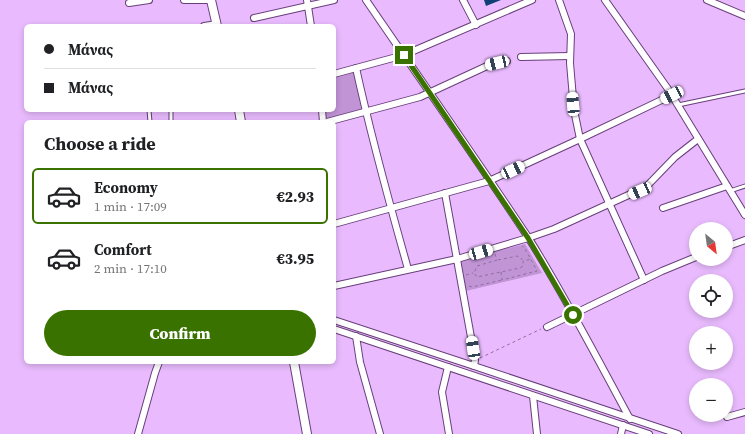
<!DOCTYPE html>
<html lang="en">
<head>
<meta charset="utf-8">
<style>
	:root { --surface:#fff; --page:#f6f6f6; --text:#202124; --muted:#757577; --line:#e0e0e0; --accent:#3a7200 }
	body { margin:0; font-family:"Source Serif 4",serif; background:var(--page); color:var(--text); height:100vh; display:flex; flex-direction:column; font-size:15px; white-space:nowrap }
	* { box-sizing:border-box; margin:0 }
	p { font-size:13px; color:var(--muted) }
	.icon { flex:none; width:22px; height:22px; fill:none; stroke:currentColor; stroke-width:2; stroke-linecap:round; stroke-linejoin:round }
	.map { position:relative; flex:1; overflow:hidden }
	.details { position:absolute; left:24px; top:120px; width:312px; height:244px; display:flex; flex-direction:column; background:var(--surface); border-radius:6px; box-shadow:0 2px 6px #0003 }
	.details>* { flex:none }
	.hud { position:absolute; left:24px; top:24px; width:312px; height:88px; border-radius:6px; box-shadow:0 2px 6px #0003; display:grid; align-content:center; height:88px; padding:0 20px; background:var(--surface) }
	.needle { width:26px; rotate:151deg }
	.tools { position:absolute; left:689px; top:222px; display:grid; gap:8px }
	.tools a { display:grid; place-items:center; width:44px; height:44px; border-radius:50%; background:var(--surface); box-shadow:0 2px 6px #0003; font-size:20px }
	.end { position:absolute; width:18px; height:18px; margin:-9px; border:5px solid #3a7200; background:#fff; box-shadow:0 0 0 2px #fff }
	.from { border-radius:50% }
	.car { position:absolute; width:12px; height:24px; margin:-12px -6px; border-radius:5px; box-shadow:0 0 3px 1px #0007; background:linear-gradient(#fff 24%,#345 0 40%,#fff 0 76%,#345 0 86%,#fff 0) }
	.hud b { display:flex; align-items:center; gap:14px; height:38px; font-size:15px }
	.hud b+b { border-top:1px solid var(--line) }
	.hud i { width:10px; height:10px; background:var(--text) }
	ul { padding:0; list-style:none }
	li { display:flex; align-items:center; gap:12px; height:56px; margin:0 8px 6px; padding:0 12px; border:2px solid transparent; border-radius:6px }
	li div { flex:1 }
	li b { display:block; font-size:15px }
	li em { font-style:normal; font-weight:800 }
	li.selected { border-color:var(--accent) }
	li>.icon { width:36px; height:36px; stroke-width:1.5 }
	h2 { padding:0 20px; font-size:18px; line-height:48px }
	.primary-button { display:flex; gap:8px; margin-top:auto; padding:8px 20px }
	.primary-button a { flex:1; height:46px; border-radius:24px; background:var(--accent); color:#fff; font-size:16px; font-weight:800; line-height:46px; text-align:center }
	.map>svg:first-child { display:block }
	.green { fill:#c194d6 }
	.building { fill:#103f75 }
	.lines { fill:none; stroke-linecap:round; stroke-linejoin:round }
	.service-casing { stroke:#683f7a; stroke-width:5 }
	.minor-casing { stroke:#683f7a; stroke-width:8 }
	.secondary-casing { stroke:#683f7a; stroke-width:10 }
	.path { stroke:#8e6f9d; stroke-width:1; stroke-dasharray:3 3; stroke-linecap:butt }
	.service { stroke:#fff; stroke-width:3 }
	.minor { stroke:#fff; stroke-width:6 }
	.secondary { stroke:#fff; stroke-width:8 }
	.route { stroke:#3a7200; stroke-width:5 }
</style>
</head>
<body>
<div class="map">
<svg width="745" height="434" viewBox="0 0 745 434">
	<rect width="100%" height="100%" fill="#e9bbfe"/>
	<g class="green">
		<polygon points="356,72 364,109 325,120 324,110 334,110 334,78"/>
		<polygon points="525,244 542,273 466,291 461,260"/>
	</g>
	<polygon class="building" points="484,0 501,0 486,6"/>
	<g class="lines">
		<g class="service-casing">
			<g id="service">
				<polyline points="678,105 745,91"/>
				<polyline points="149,110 150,122"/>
				<polyline points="171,122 171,110"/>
				<polyline points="730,191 745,186"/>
			</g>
		</g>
		<g class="minor-casing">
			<g id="minor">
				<polyline points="184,0 211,0"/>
				<polyline points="307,0 311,26"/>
				<path d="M366,0C420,79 475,157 528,237C565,296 597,358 630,419"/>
				<polyline points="463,0 476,25"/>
				<polyline points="559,0 571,34 570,63 574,110 580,139 644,280"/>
				<polyline points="605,0 668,89 745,215"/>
				<polyline points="707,0 745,16"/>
				<polyline points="129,3 149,0"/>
				<polyline points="254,18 334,0"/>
				<polyline points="204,26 217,24"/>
				<polyline points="521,57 570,56"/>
				<path d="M356,68C371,136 389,202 408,269"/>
				<polyline points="334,74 404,55 532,0"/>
				<polyline points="322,110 323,122"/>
				<polyline points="327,122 420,97 487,66 507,61"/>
				<polyline points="663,208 727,186"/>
				<polyline points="334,224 489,181 580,139 672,95"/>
				<polyline points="726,247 745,240"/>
				<polyline points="334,286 457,259 528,238 554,229 646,187 675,157 698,139"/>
				<polyline points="334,320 474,366 475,360 469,326 445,193"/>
				<polyline points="547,327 662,271 696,257"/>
				<polyline points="334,329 649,434"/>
				<polyline points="356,336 360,362 380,434"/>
				<polyline points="474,366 678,434"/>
				<polyline points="448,367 442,392 449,434"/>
				<polyline points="533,396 537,434"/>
				<polyline points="727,417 745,412"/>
				<polyline points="138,434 155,373 159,362"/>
				<polyline points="621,434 623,425"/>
			</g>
		</g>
		<g class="secondary-casing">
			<g id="secondary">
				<polyline points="211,0 217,26"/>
				<polyline points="239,110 241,122"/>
				<polyline points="294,362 307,434"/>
			</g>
		</g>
		<g class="path">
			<polyline points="495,254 497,260 477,266 474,273 477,277 520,268 523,266 523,261 531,259"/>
			<polyline points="498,260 517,256 521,258 522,260"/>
			<polyline points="501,272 502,280 537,271 524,247 522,246"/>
			<polyline points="466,275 473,273"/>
			<polyline points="469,286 472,287 502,280"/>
			<polyline points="480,358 541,329"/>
		</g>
		<use href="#service" class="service"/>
		<use href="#minor" class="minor"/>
		<use href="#secondary" class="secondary"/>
	</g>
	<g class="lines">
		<polyline class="route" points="404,55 528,238 573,315"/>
	</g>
</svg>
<div class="tools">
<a><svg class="needle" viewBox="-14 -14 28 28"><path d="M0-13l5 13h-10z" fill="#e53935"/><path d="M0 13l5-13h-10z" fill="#757577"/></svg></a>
<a><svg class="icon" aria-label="locate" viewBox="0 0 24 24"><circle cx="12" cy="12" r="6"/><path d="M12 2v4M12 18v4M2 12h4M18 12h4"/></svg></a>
<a>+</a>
<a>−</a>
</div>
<i class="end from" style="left:573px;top:315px"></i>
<i class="end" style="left:404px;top:55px"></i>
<i class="car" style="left:497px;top:63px;rotate:257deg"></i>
<i class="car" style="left:672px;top:95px;rotate:244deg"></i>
<i class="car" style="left:573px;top:104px;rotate:355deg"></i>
<i class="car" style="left:513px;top:170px;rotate:65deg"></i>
<i class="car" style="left:640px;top:191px;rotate:246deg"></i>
<i class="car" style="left:481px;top:252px;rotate:74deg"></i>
<i class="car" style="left:473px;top:348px;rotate:351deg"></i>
<div class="hud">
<b><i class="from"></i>Μάνας</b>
<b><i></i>Μάνας</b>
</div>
<section class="details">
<h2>Choose a ride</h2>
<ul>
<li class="selected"><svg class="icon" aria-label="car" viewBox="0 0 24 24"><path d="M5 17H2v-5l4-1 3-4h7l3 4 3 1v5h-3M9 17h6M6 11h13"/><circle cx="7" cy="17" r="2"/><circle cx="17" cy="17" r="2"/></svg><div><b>Economy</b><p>1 min · 17:09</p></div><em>€2.93</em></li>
<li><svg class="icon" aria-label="car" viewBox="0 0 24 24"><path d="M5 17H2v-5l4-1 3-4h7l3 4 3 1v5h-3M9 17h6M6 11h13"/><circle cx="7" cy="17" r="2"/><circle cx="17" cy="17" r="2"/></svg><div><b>Comfort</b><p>2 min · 17:10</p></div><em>€3.95</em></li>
</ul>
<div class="primary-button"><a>Confirm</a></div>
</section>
</div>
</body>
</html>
